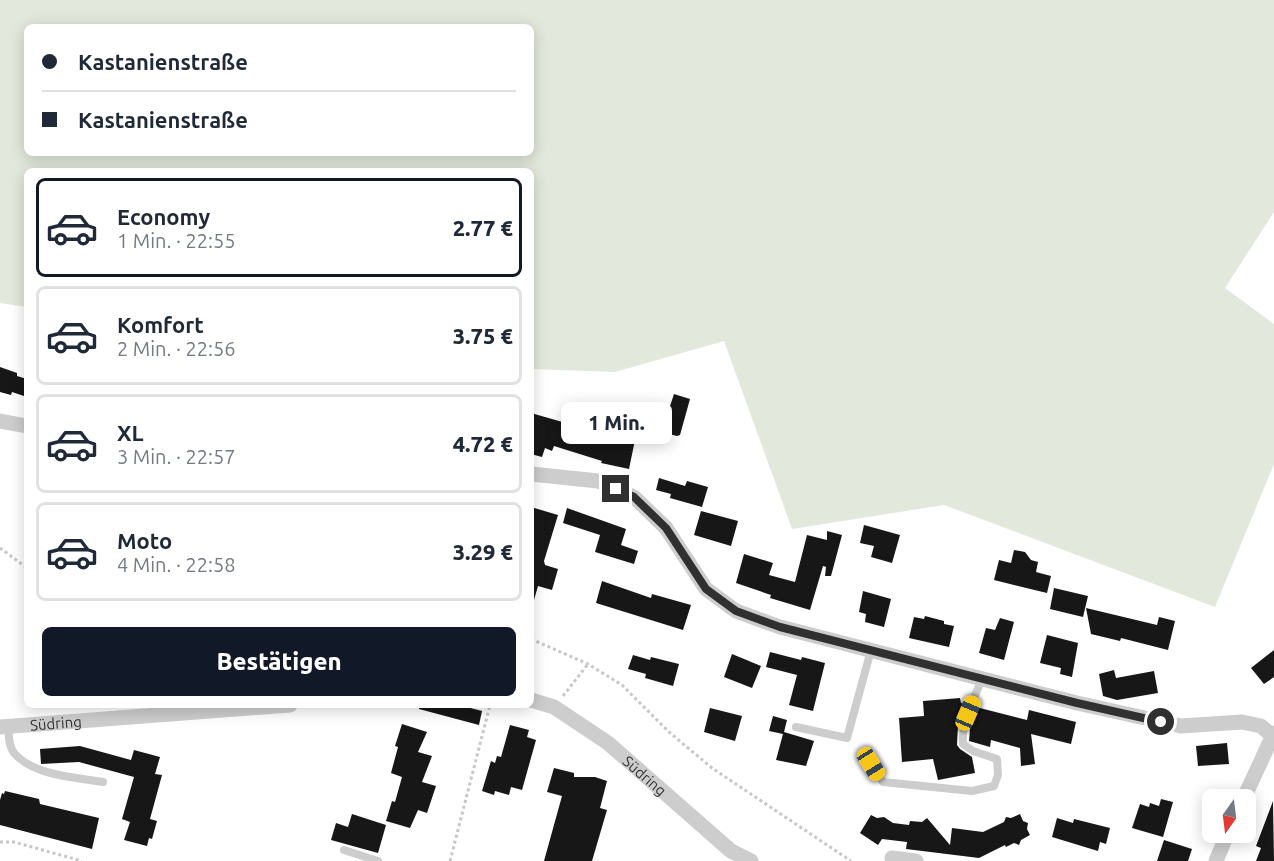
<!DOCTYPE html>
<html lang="de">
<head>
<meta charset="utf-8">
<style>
	:root { --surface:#fff; --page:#f2f2f3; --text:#1f2937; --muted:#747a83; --line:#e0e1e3; --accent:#111827 }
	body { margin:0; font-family:Ubuntu,sans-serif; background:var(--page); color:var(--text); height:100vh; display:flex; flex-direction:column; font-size:22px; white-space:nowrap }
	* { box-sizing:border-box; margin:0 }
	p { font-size:20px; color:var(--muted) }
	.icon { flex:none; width:33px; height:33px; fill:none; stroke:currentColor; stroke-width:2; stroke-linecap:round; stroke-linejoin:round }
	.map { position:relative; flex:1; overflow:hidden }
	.details { position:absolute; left:24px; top:168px; width:510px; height:540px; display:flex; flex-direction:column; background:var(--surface); border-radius:9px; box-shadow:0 3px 15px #0003 }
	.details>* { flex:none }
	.guide { position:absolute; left:24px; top:24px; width:510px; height:132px; border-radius:9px; box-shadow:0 3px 15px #0003; display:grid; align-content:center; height:132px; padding:0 18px; background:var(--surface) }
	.needle { width:39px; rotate:194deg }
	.controls { position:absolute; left:1202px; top:789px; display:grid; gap:12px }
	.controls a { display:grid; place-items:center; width:54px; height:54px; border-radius:9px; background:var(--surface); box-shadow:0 3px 15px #0003; font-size:30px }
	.end { position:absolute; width:27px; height:27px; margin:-14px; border:8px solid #303030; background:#fff; box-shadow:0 0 0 3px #fff }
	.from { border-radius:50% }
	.bubble { position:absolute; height:42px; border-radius:9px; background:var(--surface); box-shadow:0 3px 15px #0003; font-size:20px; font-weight:800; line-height:42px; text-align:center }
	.car { position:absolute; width:18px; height:36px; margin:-18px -9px; border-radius:8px; box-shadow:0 0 4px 2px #0007; background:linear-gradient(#f5c518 24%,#345 0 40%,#f5c518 0 76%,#345 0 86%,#f5c518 0) }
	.guide b { display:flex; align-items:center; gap:21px; height:57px; font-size:22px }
	.guide b+b { border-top:2px solid var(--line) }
	.guide i { width:15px; height:15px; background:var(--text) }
	ul { padding:10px 0 0; list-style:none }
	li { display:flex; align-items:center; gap:18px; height:99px; margin:0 12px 9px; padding:0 6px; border:3px solid var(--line); border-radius:9px }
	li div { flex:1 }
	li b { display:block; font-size:22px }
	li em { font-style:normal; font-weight:800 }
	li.selected { border-color:var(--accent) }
	li>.icon { width:54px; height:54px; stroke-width:1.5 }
	.primary-button { display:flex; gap:12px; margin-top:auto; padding:12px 18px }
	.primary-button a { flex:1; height:69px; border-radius:9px; background:var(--accent); color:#fff; font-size:24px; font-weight:800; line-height:69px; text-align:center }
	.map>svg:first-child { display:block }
	.green { fill:#e3e8dc; fill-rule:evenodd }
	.building { fill:#171717 }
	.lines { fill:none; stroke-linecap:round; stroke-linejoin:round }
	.path { stroke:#c7c7c7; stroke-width:3; stroke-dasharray:3 3; stroke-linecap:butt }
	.service { stroke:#cdcdcd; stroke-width:8 }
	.minor { stroke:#cdcdcd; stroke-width:15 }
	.route { stroke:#303030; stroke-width:8 }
	.labels { text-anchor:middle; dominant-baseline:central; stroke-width:6; stroke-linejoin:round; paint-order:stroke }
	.street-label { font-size:15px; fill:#303030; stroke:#fff }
</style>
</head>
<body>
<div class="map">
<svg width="1274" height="861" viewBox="0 0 1274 861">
	<rect width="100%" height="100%" fill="#fff"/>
	<path class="green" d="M0,0H1274V212L1225,288L1274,324V464L1215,607L944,505L792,529L724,341L615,372L531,369V171H27V307L0,303ZM27,27H531V153H27Z"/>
	<g class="building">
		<polygon points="0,367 17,373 17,376 27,379 27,397 12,392 11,395 0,392"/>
		<polygon points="674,394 690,399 680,435 677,436 661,432 659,439 647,435 653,414 666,418"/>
		<polygon points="531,413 608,435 608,433 635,440 629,469 601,463 602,461 554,446 552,451 545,448 542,457 531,454"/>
		<polygon points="659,478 685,486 687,481 708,487 702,507 670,498 671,494 656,490"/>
		<polygon points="531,507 558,515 544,561 545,565 558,569 552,590 538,586 534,600 531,599"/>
		<polygon points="567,508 626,529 621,545 638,551 634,564 595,552 600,535 563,523"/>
		<polygon points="701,511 738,521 731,546 694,535"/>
		<polygon points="864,525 900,535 892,563 871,557 874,546 860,543"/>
		<polygon points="827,531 842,535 831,576 825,576 826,567 823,566 810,610 770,598 771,595 736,583 744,554 773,563 769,575 795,582 807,535 827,540"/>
		<polygon points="1014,550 1025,552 1031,560 1038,562 1036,572 1051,576 1047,593 994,580 999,560 1011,563"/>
		<polygon points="602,581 651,598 652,594 691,605 683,630 596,603"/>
		<polygon points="1054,588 1088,596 1083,617 1050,609"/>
		<polygon points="863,591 891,599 884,627 865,622 866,614 859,612"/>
		<polygon points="1086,608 1157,625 1159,617 1175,621 1168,650 1121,638 1120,641 1091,634"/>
		<polygon points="925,616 944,621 944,624 954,626 949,647 909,638 914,617 924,619"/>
		<polygon points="1000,618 1014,622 1004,660 979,653 986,628 995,630"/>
		<polygon points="1047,635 1078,643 1072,677 1060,674 1061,668 1040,663"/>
		<polygon points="1274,650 1274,677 1264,684 1251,668"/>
		<polygon points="770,652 801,660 802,657 825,663 813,711 789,705 797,675 766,667"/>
		<polygon points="732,654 761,666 752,688 724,677"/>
		<polygon points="633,655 650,660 651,657 679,664 673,686 645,678 646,674 628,669"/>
		<polygon points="1114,670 1116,678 1154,671 1158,693 1117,700 1103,696 1099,674"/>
		<polygon points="960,698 961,703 965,704 958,726 957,745 960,749 972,757 975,773 938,780 933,759 902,762 899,718 924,716 923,701"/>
		<polygon points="419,705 459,705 482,711 479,725 419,709"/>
		<polygon points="976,707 1027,720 1029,710 1076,722 1071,744 1031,734 1035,764 1021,766 1020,748 991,740 990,747 969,741 970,728"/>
		<polygon points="710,708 742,716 735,741 704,732"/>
		<polygon points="773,716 787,720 784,732 814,741 806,766 776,760 783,734 769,731"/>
		<polygon points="402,724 427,732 418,752 432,756 422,782 436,786 427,813 418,810 410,828 386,821 392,801 395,802 402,777 391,773 398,747 395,746"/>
		<polygon points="510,725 529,730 527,737 536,740 522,790 511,787 509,795 495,791 494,795 482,791 491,761 495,763 497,756 501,757"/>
		<polygon points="1227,743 1229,764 1198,766 1196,746"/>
		<polygon points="80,746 131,760 134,750 160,757 155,774 162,775 150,819 157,821 152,839 149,838 147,846 124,840 130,822 122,819 134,777 79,762 41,764 40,749"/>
		<polygon points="554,768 574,773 574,777 595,777 607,781 600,808 607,810 592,861 544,861 562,796 547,792"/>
		<polygon points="5,791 39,799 40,804 99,818 92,849 0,825 0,800 2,793 4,794"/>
		<polygon points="1161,799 1173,802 1163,837 1132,828 1140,804 1149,807 1150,803 1159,806"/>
		<polygon points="1273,801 1274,861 1256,861 1261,848 1256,846"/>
		<polygon points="352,814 386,825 378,853 331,840 336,823 348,827"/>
		<polygon points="1020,814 1023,821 1028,823 1027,829 1030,835 1021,840 1019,845 1014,843 1006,847 1005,845 979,858 906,849 907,842 882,839 878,845 860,833 871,815 877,818 884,817 893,823 909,825 910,821 922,822 927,818 950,845 952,828 983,832 1004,822 1006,817 1011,818"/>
		<polygon points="1057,818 1073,823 1074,819 1110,828 1106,844 1100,842 1098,851 1052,837"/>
		<polygon points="1164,840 1192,849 1188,861 1157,861"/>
	</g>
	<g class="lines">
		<g class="path">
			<polyline points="0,548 27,568"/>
			<polyline points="531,639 588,664 622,685 669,732 712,768 851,861"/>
			<polyline points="563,696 588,664"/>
			<polyline points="0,842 14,842 82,861"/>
			<polyline points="450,861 490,705"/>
		</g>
		<g class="service">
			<path d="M8,725C9,734 8,745 14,753C34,776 75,777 103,782"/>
			<polyline points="796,727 847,738 871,650"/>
			<path d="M871,764L883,782L972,791L994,786L998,775L997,759L973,751L963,744C961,721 974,699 982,679"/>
			<polyline points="344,850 378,861"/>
		</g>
		<g class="minor">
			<polyline points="0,421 27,426"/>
			<polyline points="531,474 598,481 634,497 666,528 706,589 736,611 780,627 1077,703 1181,726 1242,722 1261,726 1271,735"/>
			<path id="s1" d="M531,700L554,707L608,743L731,851L751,861"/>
			<path id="s2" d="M0,727L290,705"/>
			<polyline points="1243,800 1274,733"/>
			<polyline points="892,858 916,861"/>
			<polyline points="1216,861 1228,832"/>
		</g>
	</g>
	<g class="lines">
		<polyline class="route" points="616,489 634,497 666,528 706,589 736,611 780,627 1077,703 1161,722"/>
	</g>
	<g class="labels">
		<g class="street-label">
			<text stroke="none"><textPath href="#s2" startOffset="56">Südring</textPath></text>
			<text stroke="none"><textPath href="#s1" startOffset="138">Südring</textPath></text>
		</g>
	</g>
</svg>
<div class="controls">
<a><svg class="needle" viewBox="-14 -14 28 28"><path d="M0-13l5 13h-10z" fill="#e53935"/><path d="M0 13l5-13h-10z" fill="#747a83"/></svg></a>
</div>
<i class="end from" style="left:1161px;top:722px"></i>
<i class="end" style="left:616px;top:489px"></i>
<div class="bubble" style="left:561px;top:402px;width:111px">1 Min.</div>
<i class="car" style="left:968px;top:713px;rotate:23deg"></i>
<i class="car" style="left:871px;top:764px;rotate:148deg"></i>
<div class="guide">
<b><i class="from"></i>Kastanienstraße</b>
<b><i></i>Kastanienstraße</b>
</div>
<section class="details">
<ul>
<li class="selected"><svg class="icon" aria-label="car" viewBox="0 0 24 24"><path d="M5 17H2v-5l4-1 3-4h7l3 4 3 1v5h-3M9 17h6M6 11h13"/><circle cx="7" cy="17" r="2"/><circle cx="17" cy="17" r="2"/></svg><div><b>Economy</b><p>1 Min. · 22:55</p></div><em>2.77 €</em></li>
<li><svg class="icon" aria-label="car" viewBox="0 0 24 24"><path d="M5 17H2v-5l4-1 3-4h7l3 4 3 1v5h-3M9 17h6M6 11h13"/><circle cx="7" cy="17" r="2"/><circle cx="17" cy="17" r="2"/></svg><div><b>Komfort</b><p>2 Min. · 22:56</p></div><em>3.75 €</em></li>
<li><svg class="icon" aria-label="car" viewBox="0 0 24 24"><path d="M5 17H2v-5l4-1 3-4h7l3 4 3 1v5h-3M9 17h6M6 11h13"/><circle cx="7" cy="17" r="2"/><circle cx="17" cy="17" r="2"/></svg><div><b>XL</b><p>3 Min. · 22:57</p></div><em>4.72 €</em></li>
<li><svg class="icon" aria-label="car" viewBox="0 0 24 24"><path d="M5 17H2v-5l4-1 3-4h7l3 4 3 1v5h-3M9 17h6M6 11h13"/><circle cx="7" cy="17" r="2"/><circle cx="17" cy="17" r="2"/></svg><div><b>Moto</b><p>4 Min. · 22:58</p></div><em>3.29 €</em></li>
</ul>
<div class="primary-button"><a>Bestätigen</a></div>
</section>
</div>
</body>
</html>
